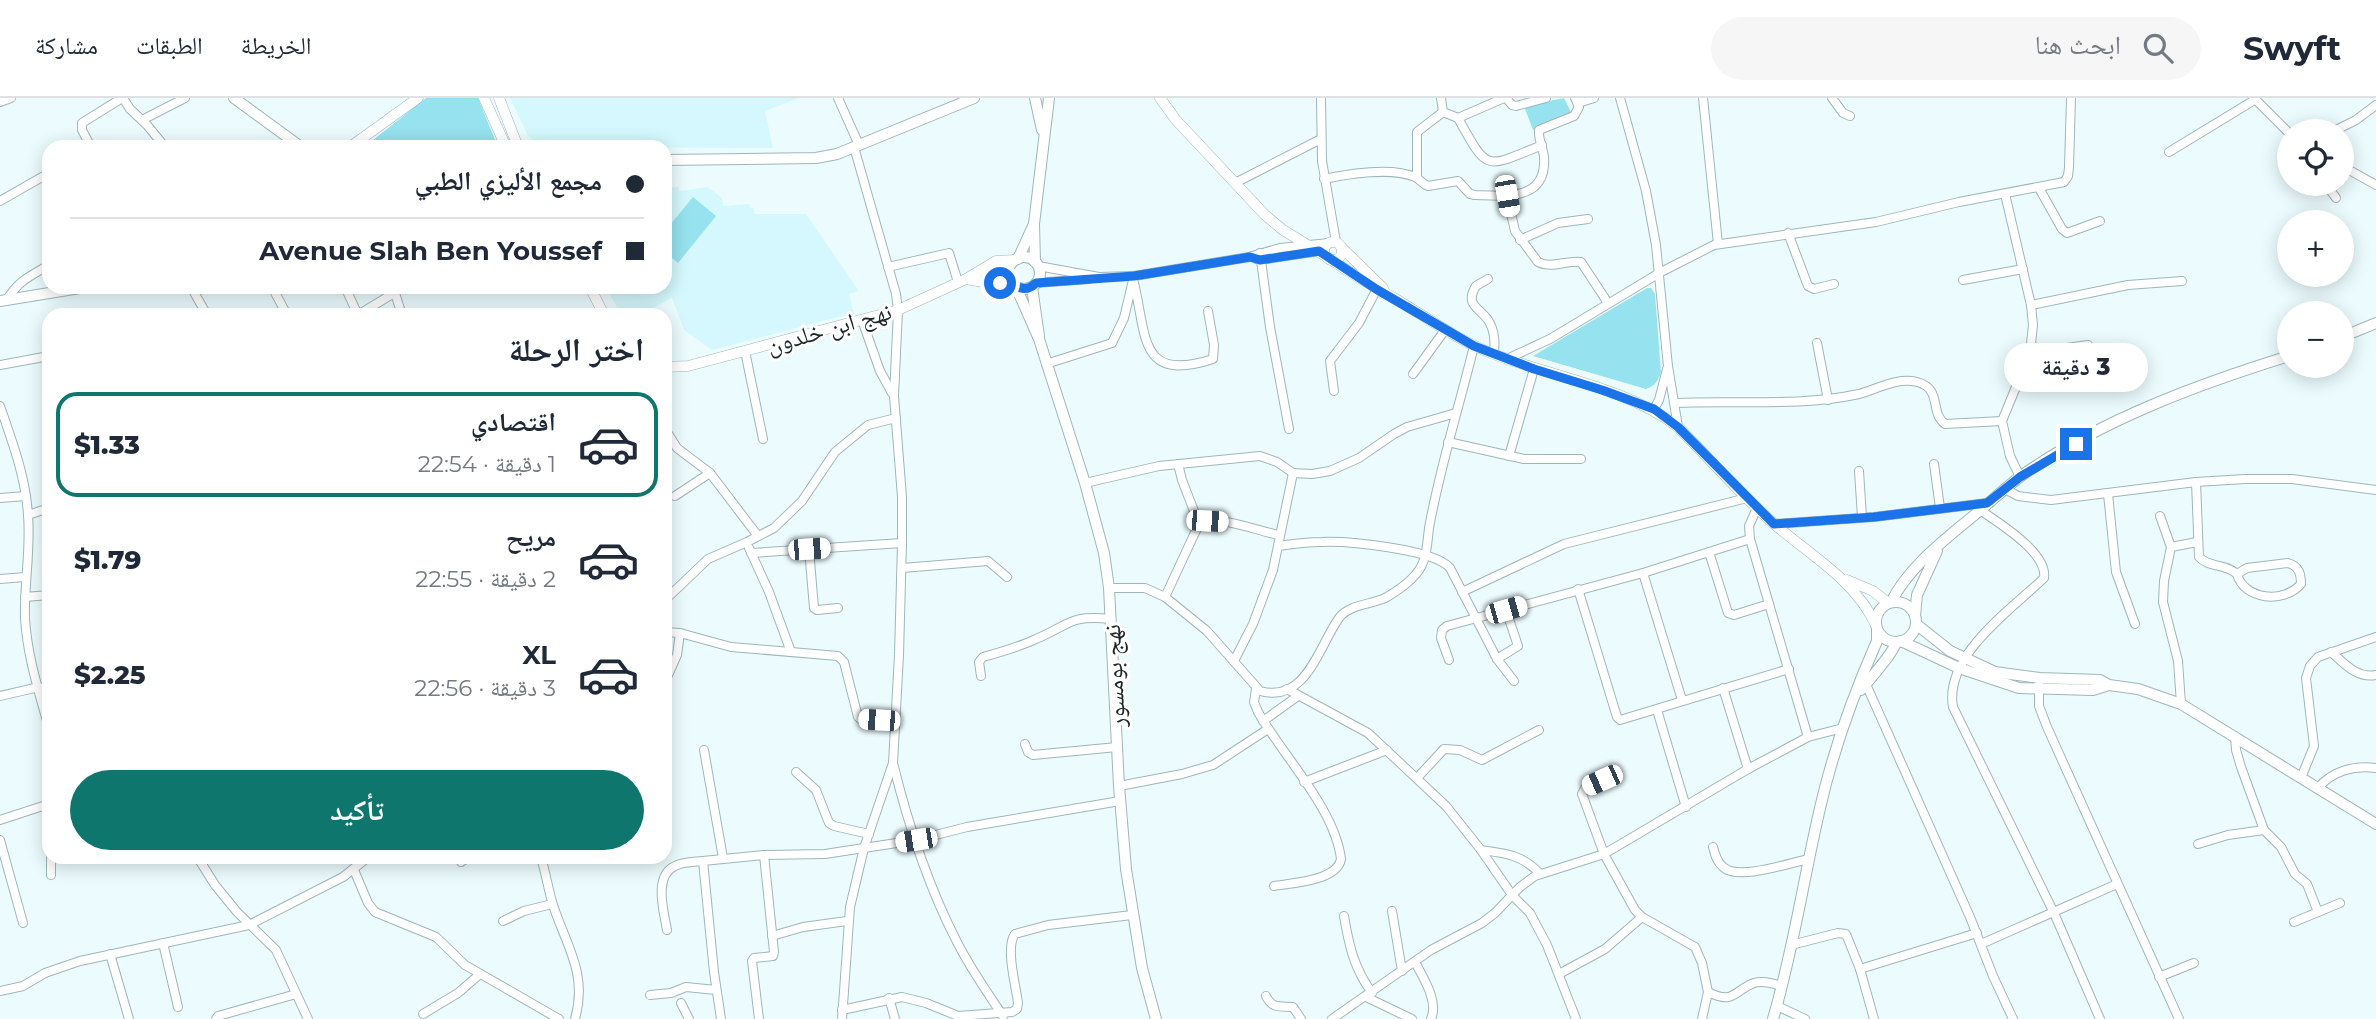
<!DOCTYPE html>
<html lang="ar">
<head>
<meta charset="utf-8">
<style>
	:root { --surface:#fff; --page:#f6f6f7; --text:#1f2937; --muted:#747a83; --line:#e0e1e3; --accent:#0f766e }
	body { margin:0; font-family:Montserrat,"Noto Naskh Arabic",sans-serif; background:var(--page); color:var(--text); direction:rtl; height:100vh; display:flex; flex-direction:column; font-size:26px; white-space:nowrap }
	* { box-sizing:border-box; margin:0 }
	p { font-size:23px; color:var(--muted) }
	.icon { flex:none; width:38px; height:38px; fill:none; stroke:currentColor; stroke-width:2; stroke-linecap:round; stroke-linejoin:round }
	.map { position:relative; flex:1; overflow:hidden; direction:ltr }
	.sheet { position:absolute; left:42px; top:210px; width:630px; height:556px; display:flex; flex-direction:column; background:var(--surface); border-radius:21px; box-shadow:0 4px 18px #0003; direction:rtl }
	.sheet>* { flex:none }
	.guide { position:absolute; left:42px; top:42px; width:630px; height:154px; border-radius:21px; box-shadow:0 4px 18px #0003; direction:rtl; display:grid; align-content:center; height:154px; padding:0 28px; background:var(--surface) }
	.buttons { position:absolute; left:2277px; top:21px; display:grid; gap:14px }
	.buttons a { display:grid; place-items:center; width:77px; height:77px; border-radius:50%; background:var(--surface); box-shadow:0 4px 18px #0003; font-size:35px }
	.end { position:absolute; width:32px; height:32px; margin:-16px; border:9px solid #1a73e8; background:#fff; box-shadow:0 0 0 4px #fff }
	.from { border-radius:50% }
	.bubble { position:absolute; height:49px; border-radius:24px; background:var(--surface); box-shadow:0 4px 18px #0003; font-size:23px; font-weight:800; line-height:49px; text-align:center; direction:rtl }
	.car { position:absolute; width:21px; height:42px; margin:-21px -10px; border-radius:9px; box-shadow:0 0 5px 2px #0007; background:linear-gradient(#fff 24%,#345 0 40%,#fff 0 76%,#345 0 86%,#fff 0) }
	.guide b { display:flex; align-items:center; gap:24px; height:66px; font-size:26px }
	.guide b+b { border-top:2px solid var(--line) }
	.guide i { width:18px; height:18px; background:var(--text) }
	ul { padding:0; list-style:none }
	li { display:flex; align-items:center; gap:21px; height:105px; margin:0 14px 10px; padding:0 14px; border:4px solid transparent; border-radius:21px }
	li div { flex:1 }
	li b { display:block; font-size:26px }
	li em { font-style:normal; font-weight:800 }
	li.on { border-color:var(--accent) }
	li>.icon { width:63px; height:63px; stroke-width:1.5 }
	h2 { padding:0 28px; font-size:32px; line-height:84px }
	.primary-button { display:flex; gap:14px; margin-top:auto; padding:14px 28px }
	.primary-button a { flex:1; height:80px; border-radius:42px; background:var(--accent); color:#fff; font-size:28px; font-weight:800; line-height:80px; text-align:center }
	header { display:flex; align-items:center; gap:42px; box-sizing:border-box; height:98px; padding:0 35px; background:var(--surface); border-bottom:2px solid var(--line) }
	header strong { font-size:33px }
	nav { display:flex; gap:38px; margin-inline-start:auto; font-size:24px }
	.search { width:490px; height:63px; background:var(--page); display:flex; align-items:center; gap:18px; box-sizing:border-box; padding:0 24px; border-radius:38px; color:var(--muted); font-size:26px }
	.map>svg:first-child { display:block }
	.built { fill:#d4f8fd }
	.green { fill:#96e2ee }
	.lines { fill:none; stroke-linecap:round; stroke-linejoin:round }
	.minor-casing { stroke:#9eb6ba; stroke-width:10 }
	.tertiary-casing { stroke:#9eb6ba; stroke-width:11 }
	.secondary-casing { stroke:#9eb6ba; stroke-width:12 }
	.minor { stroke:#fff; stroke-width:8 }
	.tertiary { stroke:#fff; stroke-width:10 }
	.secondary { stroke:#fff; stroke-width:10 }
	.route { stroke:#1a73e8; stroke-width:9 }
	.labels { text-anchor:middle; dominant-baseline:central; stroke-width:6; stroke-linejoin:round; paint-order:stroke }
	.street-label { font-size:24px; fill:#1d2729; stroke:#fff }
</style>
</head>
<body>
<header>
<strong>Swyft</strong>
<div class="search"><svg class="icon" aria-label="search" viewBox="0 0 24 24"><circle cx="10" cy="10" r="6"/><path d="M15 15l6 6"/></svg>ابحث هنا</div>
<nav><a>الخريطة</a><a>الطبقات</a><a>مشاركة</a></nav>
</header>
<div class="map">
<svg width="2376" height="921" viewBox="0 0 2376 921">
	<rect width="100%" height="100%" fill="#ecfcfe"/>
	<g class="built">
		<polygon points="510,0 799,0 765,13 773,50 544,49 528,38"/>
		<polygon points="679,89 679,93 708,89 722,100 723,108 749,106 750,110 754,110 754,116 806,116 859,193 849,196 854,215 712,252 684,232 672,200 639,217 621,217 606,189 665,189 665,90"/>
	</g>
	<g class="green">
		<polygon points="426,0 478,0 498,49 369,49 368,46"/>
		<polygon points="1564,0 1572,16 1533,32 1524,8"/>
		<polygon points="693,99 716,118 678,165 665,154 665,133"/>
		<path d="M1647,190H1651L1655,196L1661,274C1658,283 1655,288 1646,291L1533,258Z"/>
	</g>
	<g class="lines">
		<g class="minor-casing">
			<g id="minor">
				<polyline points="123,0 130,11 147,27 165,49"/>
				<polyline points="838,0 859,47"/>
				<polyline points="1321,0 1322,63 1336,144"/>
				<path d="M1441,0L1443,14L1458,20C1488,74 1484,71 1542,47"/>
				<polyline points="1506,0 1512,7 1516,8 1546,0"/>
				<polyline points="1620,0 1646,93 1656,147 1668,268 1678,329"/>
				<polyline points="1703,0 1718,146"/>
				<polyline points="1832,0 1843,15 1850,18"/>
				<polyline points="2254,0 2289,35"/>
				<polyline points="0,4 11,0"/>
				<polyline points="1578,5 1594,0"/>
				<polyline points="1458,20 1504,0"/>
				<polyline points="142,22 185,0"/>
				<polyline points="2334,33 2356,22 2376,7"/>
				<polyline points="91,49 82,32 82,25 122,0"/>
				<polyline points="2169,54 2256,1"/>
				<polyline points="2342,68 2376,87"/>
				<polyline points="1417,80 1417,34 1443,14"/>
				<path d="M1324,81C1348,76 1392,69 1415,79C1420,81 1422,86 1428,88L1458,83L1470,96L1475,97C1506,98 1547,103 1544,59C1543,50 1538,41 1539,32L1574,18L1579,9L1575,0"/>
				<polyline points="1235,85 1321,41"/>
				<polyline points="2326,86 2336,100"/>
				<polyline points="2039,90 2062,131 2067,135 2100,123"/>
				<polyline points="2005,96 2031,207 2033,227 2030,255 2002,323 2010,358 2020,379"/>
				<path d="M1507,98L1515,133L1538,164C1552,171 1566,162 1581,164L1608,205"/>
				<polyline points="0,103 49,75"/>
				<polyline points="1788,135 1808,188 1814,191 1834,186"/>
				<polyline points="1520,142 1558,125 1588,121"/>
				<polyline points="1260,155 1270,229 1289,331"/>
				<polyline points="1256,161 1260,162 1319,153"/>
				<polyline points="1038,168 1099,179 1134,178"/>
				<polyline points="888,169 949,155 958,184"/>
				<path d="M1488,181L1476,188C1464,207 1480,210 1488,222C1495,233 1495,244 1494,256"/>
				<polyline points="1963,182 2023,171"/>
				<polyline points="1036,185 1089,181"/>
				<path d="M1134,185C1147,239 1139,285 1213,261L1214,247L1208,213"/>
				<polyline points="191,189 207,217"/>
				<polyline points="272,189 287,217"/>
				<polyline points="345,189 358,217"/>
				<polyline points="393,189 402,217"/>
				<path d="M6,203C19,182 29,179 49,167"/>
				<polyline points="2031,207 2128,187 2182,183"/>
				<polyline points="358,217 394,195"/>
				<polyline points="862,222 880,273 892,295"/>
				<polyline points="1817,245 1828,302"/>
				<polyline points="745,253 763,341"/>
				<polyline points="2030,255 2088,247"/>
				<polyline points="1507,261 1550,241 1661,174 1714,147 1876,124 1959,104 2064,84 2068,78 2069,69 2071,0"/>
				<polyline points="1046,266 1112,245 1124,220 1134,178 1249,159 1280,150 1329,145"/>
				<polyline points="0,267 49,258"/>
				<polyline points="1413,276 1445,232"/>
				<polyline points="1334,293 1330,263 1359,225 1379,187"/>
				<path d="M1675,305C1736,302 1799,309 1859,296C1877,291 1898,279 1917,284C1943,291 1929,314 1945,326L2002,323"/>
				<path d="M0,308C12,343 26,380 28,417C31,452 24,485 25,520C27,557 39,594 49,630"/>
				<polyline points="1654,311 1659,302 1667,271"/>
				<polyline points="665,331 677,350 710,375 758,438"/>
				<polyline points="1448,344 1524,361 1581,361"/>
				<polyline points="1509,358 1534,271"/>
				<polyline points="1934,366 1940,410"/>
				<polyline points="1859,373 1862,419"/>
				<path d="M2196,384L2199,459C2209,470 2225,465 2237,476"/>
				<polyline points="1085,385 1159,368 1260,358 1277,364 1293,375 1312,376 1330,373 1359,360 1394,336 1407,329 1456,315"/>
				<polyline points="2005,391 2018,398 2051,402 2196,384 2245,381 2292,381 2376,392"/>
				<polyline points="2108,396 2116,474 2135,526"/>
				<polyline points="675,398 710,375"/>
				<polyline points="0,400 26,398"/>
				<polyline points="1757,410 1749,428 1750,441 1808,639"/>
				<path d="M1980,412C1999,425 2048,455 2044,480C2011,512 1944,557 1953,609L2054,815L2100,921"/>
				<polyline points="28,417 49,410"/>
				<polyline points="2160,418 2171,449 2164,483 2163,504 2178,563 2181,606"/>
				<path d="M1199,426C1218,416 1257,433 1279,437"/>
				<polyline points="1774,426 1874,419 1987,405"/>
				<path d="M1278,448C1292,446 1307,444 1322,444C1348,443 1434,451 1450,470L1497,561L1514,583"/>
				<polyline points="2171,449 2197,444"/>
				<polyline points="749,450 769,494 791,554"/>
				<polyline points="809,451 814,510 817,512 838,510"/>
				<polyline points="1709,454 1728,515 1734,517 1769,506"/>
				<polyline points="751,455 902,445"/>
				<path d="M2288,465C2299,468 2301,476 2301,486C2284,506 2244,502 2237,476L2247,470Z"/>
				<polyline points="902,470 988,463 1007,479"/>
				<polyline points="1643,475 1682,602"/>
				<polyline points="0,481 25,479"/>
				<path d="M1109,490H1145L1165,499L1207,533L1260,593C1306,606 1319,548 1339,520C1349,506 1372,507 1387,499C1397,493 1409,485 1416,476C1427,464 1427,446 1429,430C1440,369 1459,309 1474,248"/>
				<polyline points="1578,491 1617,619 1620,622 1789,571"/>
				<polyline points="1462,494 1564,446 1747,400"/>
				<polyline points="25,499 49,497"/>
				<polyline points="1165,499 1199,426 1182,382 1178,366"/>
				<polyline points="665,502 708,461 747,444 774,430 802,403 835,354 868,327 896,320"/>
				<polyline points="665,534 680,535 731,549 838,558 844,564 858,619 862,622 896,623"/>
				<path d="M2331,554C2344,565 2357,581 2376,577"/>
				<polyline points="1497,561 1518,548 1506,512"/>
				<polyline points="1449,562 1441,540 1442,532 1447,528 1643,475 1750,441"/>
				<polyline points="1234,563 1253,526 1273,472 1293,375"/>
				<path d="M981,578L979,564L983,559C1001,554 1019,549 1036,541C1071,526 1069,517 1111,521"/>
				<polyline points="665,584 677,557 680,535"/>
				<polyline points="1865,584 1970,819 1993,878 2013,921"/>
				<polyline points="2039,587 2039,608 2047,629 2179,921"/>
				<polyline points="1723,590 1748,671"/>
				<path d="M1256,591L1254,604L1258,614C1283,658 1335,711 1341,761C1337,783 1292,785 1274,788"/>
				<polyline points="1287,591 1368,635 1446,708 1481,752 1512,797 1530,815 1547,847 1576,921"/>
				<polyline points="0,598 39,589"/>
				<polyline points="1657,612 1686,709"/>
				<polyline points="1263,623 1298,598"/>
				<polyline points="2235,638 2236,652 2241,669 2264,732 2281,749 2295,776 2307,786 2318,814"/>
				<polyline points="1025,646 1028,654 1033,657 1117,649"/>
				<polyline points="704,652 723,760"/>
				<path d="M893,665C908,726 928,788 957,844C970,870 987,894 1003,918"/>
				<polyline points="796,674 816,692 829,725 834,728 869,736"/>
				<polyline points="1418,679 1444,651 1460,652 1482,662 1539,632"/>
				<polyline points="2301,680 2314,648 2306,580 2310,568 2318,559 2376,539"/>
				<path d="M1602,682L1585,690L1582,696L1604,756L1635,812L1642,819L1695,849L1702,865L1708,894C1734,907 1733,893 1754,885C1763,882 1774,886 1782,888"/>
				<polyline points="1304,684 1387,652"/>
				<polyline points="1119,688 1182,676 1213,667 1268,631"/>
				<path d="M2318,690C2332,673 2354,667 2376,670"/>
				<polyline points="46,707 49,727"/>
				<polyline points="0,722 49,706"/>
				<polyline points="0,742 23,825"/>
				<polyline points="2198,746 2228,737 2264,732"/>
				<path d="M1713,749C1715,757 1717,764 1723,769C1738,783 1789,765 1809,761"/>
				<path d="M1481,752C1505,755 1523,757 1540,776"/>
				<polyline points="51,760 51,777"/>
				<polyline points="198,760 215,787 237,814 276,852 308,921"/>
				<path d="M541,760C546,775 548,791 553,807C566,847 588,876 575,921"/>
				<polyline points="461,764 467,760"/>
				<polyline points="354,772 368,805 375,814 436,839 465,867 559,921"/>
				<polyline points="1392,813 1402,873"/>
				<path d="M1344,818C1349,848 1354,870 1372,895"/>
				<polyline points="503,823 524,813 552,806"/>
				<polyline points="2294,824 2340,805"/>
				<path d="M667,832C664,814 653,778 675,768C682,764 694,764 703,763"/>
				<polyline points="772,838 803,829 847,823"/>
				<polyline points="163,845 178,909"/>
				<polyline points="1981,846 2117,786"/>
				<polyline points="1791,847 1838,835 1846,836 1860,871 1874,921"/>
				<polyline points="110,856 129,921"/>
				<path d="M1415,864C1423,880 1439,903 1431,921"/>
				<polyline points="1860,871 1977,835"/>
				<polyline points="1559,876 1605,851 1642,819"/>
				<polyline points="2159,879 2194,865"/>
				<polyline points="0,893 23,888 45,875 80,863 249,827 343,779 367,760"/>
				<polyline points="650,897 671,895 686,889 716,892"/>
				<path d="M1266,898C1272,911 1280,908 1293,909L1301,921"/>
				<polyline points="1366,899 1412,921"/>
				<polyline points="889,900 895,921"/>
				<polyline points="681,905 689,921"/>
				<polyline points="1777,908 1805,921"/>
				<path d="M842,912L902,899L926,905L958,918L1012,914L1017,911L1018,905C1016,888 1005,849 1015,836L1048,827L1132,817"/>
				<polyline points="423,916 458,895 480,876"/>
				<polyline points="216,921 218,918 296,896"/>
				<polyline points="721,921 714,874 703,763 764,757 825,756 916,742 967,729 1120,703"/>
				<polyline points="759,921 752,863 754,860 773,858 774,854 764,757"/>
				<polyline points="842,921 850,809 864,750 893,665 899,557 902,445 902,399 894,298 898,212 896,196 854,49"/>
				<polyline points="1332,921 1431,852 1482,825 1495,815 1520,789 1535,778 1604,756 1748,671 1808,639 1843,630"/>
				<polyline points="1702,921 1708,894"/>
			</g>
		</g>
		<g class="tertiary-casing">
			<g id="tertiary">
				<polyline points="484,0 506,49"/>
				<polyline points="499,0 518,49"/>
				<polyline points="1160,0 1176,22 1265,117 1283,132 1327,159"/>
				<polyline points="350,49 418,0"/>
				<circle cx="1333" cy="153" r="9"/>
				<polyline points="1341,149 1383,190"/>
				<path d="M1330,161C1351,175 1372,188 1394,200C1426,219 1456,241 1491,255C1552,279 1626,289 1678,329C1710,361 1740,396 1773,425C1811,458 1854,481 1876,527"/>
				<polyline points="966,181 989,185 1011,184"/>
				<polyline points="590,189 604,217"/>
				<polyline points="665,269 688,268 898,212 966,181 996,163 1015,162"/>
				<polyline points="1847,482 1873,493 1888,505"/>
			</g>
		</g>
		<g class="secondary-casing">
			<g id="secondary">
				<polyline points="234,0 301,49"/>
				<polyline points="1035,0 1042,32"/>
				<polyline points="665,62 816,60 837,56 974,0"/>
				<circle cx="1024" cy="175" r="16"/>
				<polyline points="1018,161 1033,128"/>
				<polyline points="1035,164 1034,126 1049,0"/>
				<polyline points="1016,189 1039,241 1085,385 1104,455 1109,490 1119,688 1126,771 1142,870 1156,921"/>
				<polyline points="1032,189 1039,238"/>
				<polyline points="0,203 86,189"/>
				<polyline points="2342,239 2376,225"/>
				<path d="M1891,504C1909,469 1942,444 1972,419C1988,406 2004,391 2021,378C2101,322 2196,287 2289,258"/>
				<circle cx="1896" cy="524" r="20"/>
				<polyline points="1915,518 1917,497 1937,453"/>
				<polyline points="1916,526 1950,553 1995,574 2040,580 2100,582 2109,587 2138,591 2181,606 2376,726"/>
				<polyline points="1901,543 1959,570 2019,590 2093,592 2109,587"/>
				<path d="M1861,592C1869,582 1895,553 1896,544"/>
				<path d="M1773,921C1794,850 1804,777 1821,706C1834,650 1854,595 1877,543V531"/>
			</g>
		</g>
		<use href="#minor" class="minor"/>
		<use href="#tertiary" class="tertiary"/>
		<use href="#secondary" class="secondary"/>
	</g>
	<g class="lines">
		<path class="route" d="M1000,185L1011,184C1019,192 1028,193 1036,185L1134,178L1250,159L1260,162L1319,153L1376,191L1474,248L1534,271L1602,292L1654,311L1678,329L1774,426L1874,419L1987,405L2020,379L2076,346"/>
	</g>
	<g class="labels">
		<g class="street-label">
			<text transform="translate(829 230) rotate(-16)">نهج ابن خلدون</text>
			<text transform="translate(1114 578) rotate(-93)">نهج بومسور</text>
		</g>
	</g>
</svg>
<div class="buttons">
<a><svg class="icon" aria-label="locate" viewBox="0 0 24 24"><circle cx="12" cy="12" r="6"/><path d="M12 2v4M12 18v4M2 12h4M18 12h4"/></svg></a>
<a>+</a>
<a>−</a>
</div>
<i class="end from" style="left:1000px;top:185px"></i>
<i class="end" style="left:2076px;top:346px"></i>
<div class="bubble" style="left:2004px;top:245px;width:144px">3 دقيقة</div>
<i class="car" style="left:1507px;top:98px;rotate:170deg"></i>
<i class="car" style="left:1207px;top:423px;rotate:93deg"></i>
<i class="car" style="left:809px;top:451px;rotate:86deg"></i>
<i class="car" style="left:1506px;top:512px;rotate:74deg"></i>
<i class="car" style="left:879px;top:622px;rotate:273deg"></i>
<i class="car" style="left:1602px;top:682px;rotate:246deg"></i>
<i class="car" style="left:916px;top:742px;rotate:261deg"></i>
<div class="guide">
<b><i class="from"></i>مجمع الأليزي الطبي</b>
<b><i></i>Avenue Slah Ben Youssef</b>
</div>
<section class="sheet">
<h2>اختر الرحلة</h2>
<ul>
<li class="on"><svg class="icon" aria-label="car" viewBox="0 0 24 24"><path d="M5 17H2v-5l4-1 3-4h7l3 4 3 1v5h-3M9 17h6M6 11h13"/><circle cx="7" cy="17" r="2"/><circle cx="17" cy="17" r="2"/></svg><div><b>اقتصادي</b><p>1 دقيقة · 22:54</p></div><em>$1.33</em></li>
<li><svg class="icon" aria-label="car" viewBox="0 0 24 24"><path d="M5 17H2v-5l4-1 3-4h7l3 4 3 1v5h-3M9 17h6M6 11h13"/><circle cx="7" cy="17" r="2"/><circle cx="17" cy="17" r="2"/></svg><div><b>مريح</b><p>2 دقيقة · 22:55</p></div><em>$1.79</em></li>
<li><svg class="icon" aria-label="car" viewBox="0 0 24 24"><path d="M5 17H2v-5l4-1 3-4h7l3 4 3 1v5h-3M9 17h6M6 11h13"/><circle cx="7" cy="17" r="2"/><circle cx="17" cy="17" r="2"/></svg><div><b>XL</b><p>3 دقيقة · 22:56</p></div><em>$2.25</em></li>
</ul>
<div class="primary-button"><a>تأكيد</a></div>
</section>
</div>
</body>
</html>
